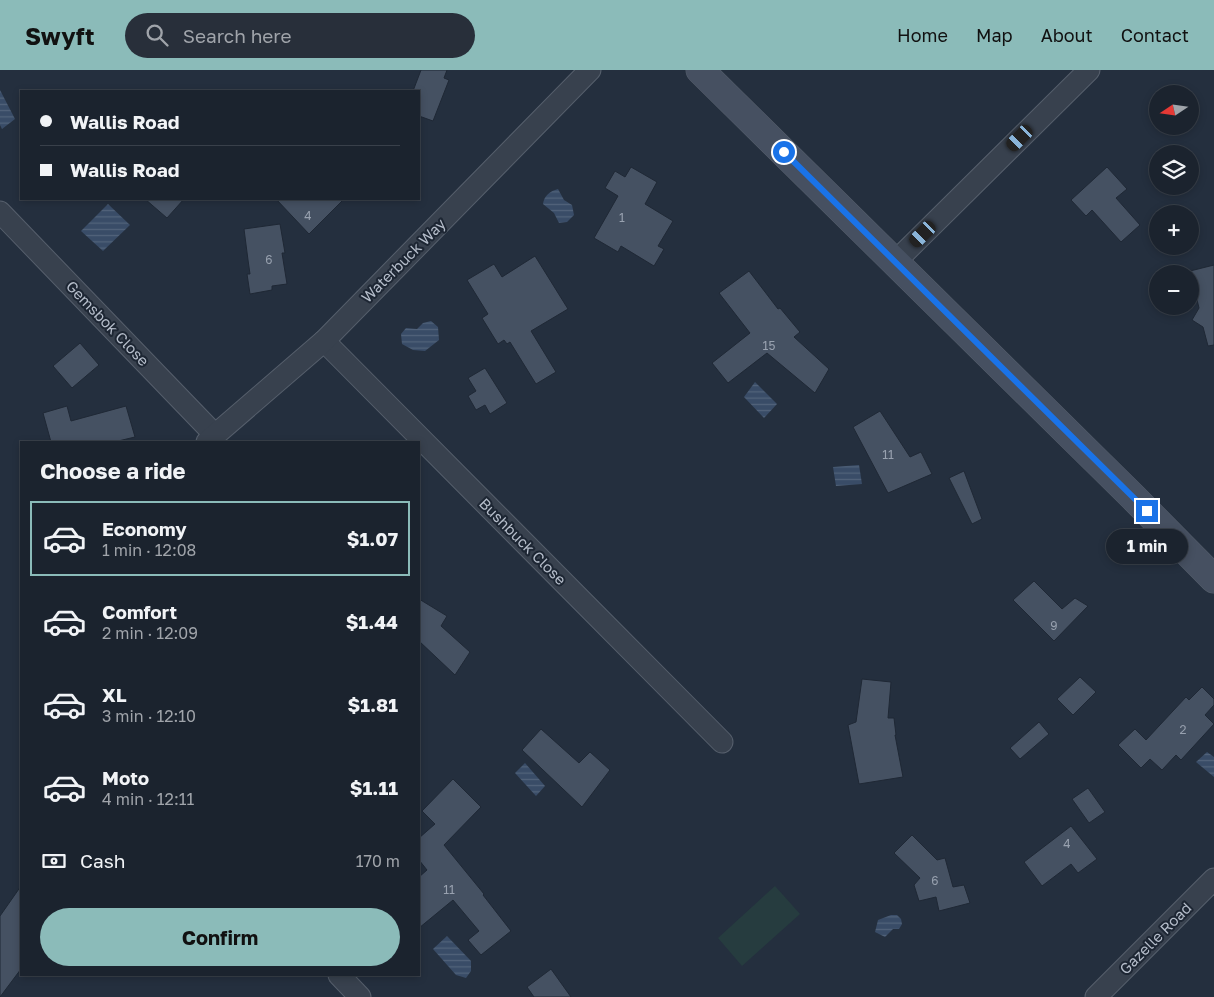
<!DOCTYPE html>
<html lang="en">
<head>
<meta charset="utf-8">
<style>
	:root { --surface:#1b232e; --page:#282f3a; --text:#f1f3f6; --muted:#a0a4aa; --line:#39404a; --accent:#8bbbb9 }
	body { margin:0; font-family:"Golos Text",sans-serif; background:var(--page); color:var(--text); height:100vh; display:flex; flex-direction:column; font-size:19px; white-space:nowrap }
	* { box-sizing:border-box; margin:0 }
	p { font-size:16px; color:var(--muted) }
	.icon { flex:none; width:28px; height:28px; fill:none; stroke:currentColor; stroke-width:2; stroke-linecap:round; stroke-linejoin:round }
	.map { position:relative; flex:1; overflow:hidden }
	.panel { position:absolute; left:20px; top:371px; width:400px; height:535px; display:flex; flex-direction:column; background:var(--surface); border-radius:0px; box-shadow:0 2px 8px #0003,0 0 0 1px var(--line) }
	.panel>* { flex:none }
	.hud { position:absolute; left:20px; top:20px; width:400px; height:110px; border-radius:0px; box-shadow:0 2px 8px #0003,0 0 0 1px var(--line); display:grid; align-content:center; height:110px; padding:0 20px; background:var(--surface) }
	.needle { width:32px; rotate:257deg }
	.buttons { position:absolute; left:1149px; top:15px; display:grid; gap:10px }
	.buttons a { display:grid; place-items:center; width:50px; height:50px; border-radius:50%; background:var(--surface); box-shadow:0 2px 8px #0003,0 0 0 1px var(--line); font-size:25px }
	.end { position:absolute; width:22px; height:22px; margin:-11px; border:6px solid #1a73e8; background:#fff; box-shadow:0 0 0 2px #fff }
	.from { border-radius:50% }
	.bubble { position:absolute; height:35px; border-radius:18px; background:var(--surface); box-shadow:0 2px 8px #0003,0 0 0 1px var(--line); font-size:16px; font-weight:700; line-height:35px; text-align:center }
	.car { position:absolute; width:15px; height:30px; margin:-15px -8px; border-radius:6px; box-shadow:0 0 4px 1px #0007; background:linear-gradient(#222 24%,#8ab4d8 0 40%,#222 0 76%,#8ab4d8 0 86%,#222 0) }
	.hud b { display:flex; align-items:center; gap:18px; height:48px; font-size:19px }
	.hud b+b { border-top:1px solid var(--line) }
	.hud i { width:12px; height:12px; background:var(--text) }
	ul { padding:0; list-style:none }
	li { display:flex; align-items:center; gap:15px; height:75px; margin:0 10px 8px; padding:0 10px; border:2px solid transparent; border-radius:0px }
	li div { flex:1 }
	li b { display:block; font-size:19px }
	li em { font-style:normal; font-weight:700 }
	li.current { border-color:var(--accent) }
	li>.icon { width:45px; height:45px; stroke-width:1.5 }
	h2 { padding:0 20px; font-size:22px; line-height:60px }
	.pay { display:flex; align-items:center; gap:12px; height:55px; padding:0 20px; font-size:19px }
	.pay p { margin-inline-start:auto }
	.primary-button { display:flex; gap:10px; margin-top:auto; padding:10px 20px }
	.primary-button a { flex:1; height:58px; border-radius:30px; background:var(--accent); color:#111; font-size:20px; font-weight:700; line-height:58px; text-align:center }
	header { display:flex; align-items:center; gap:30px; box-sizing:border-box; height:70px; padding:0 25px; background:var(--accent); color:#111 }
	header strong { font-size:24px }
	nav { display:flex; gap:28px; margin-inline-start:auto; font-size:18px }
	.search { width:350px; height:45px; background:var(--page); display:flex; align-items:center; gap:12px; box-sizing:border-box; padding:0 18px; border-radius:28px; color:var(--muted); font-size:19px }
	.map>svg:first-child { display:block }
	.garden { fill:#263c3f }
	.water { fill:url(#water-rules) }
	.building { fill:#455162; stroke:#1f2835 }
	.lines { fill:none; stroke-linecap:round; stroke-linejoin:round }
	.street-casing { stroke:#565f6c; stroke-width:23 }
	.secondary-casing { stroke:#565f6c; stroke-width:29 }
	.street { stroke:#38414e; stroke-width:21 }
	.secondary { stroke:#465061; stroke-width:28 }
	.route { stroke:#1a73e8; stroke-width:6 }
	.labels { text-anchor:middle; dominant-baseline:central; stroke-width:4; stroke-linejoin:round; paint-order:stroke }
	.number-label { font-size:12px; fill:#98a1af }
	.street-label { font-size:15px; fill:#b4bcc9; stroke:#1d2633 }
</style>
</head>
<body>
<header>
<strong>Swyft</strong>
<div class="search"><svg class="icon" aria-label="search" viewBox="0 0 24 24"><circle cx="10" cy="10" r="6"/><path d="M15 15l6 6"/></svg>Search here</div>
<nav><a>Home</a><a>Map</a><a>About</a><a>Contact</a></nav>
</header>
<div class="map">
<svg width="1214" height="927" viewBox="0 0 1214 927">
	<defs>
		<pattern id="water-rules" width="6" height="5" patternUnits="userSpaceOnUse" patternTransform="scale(1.25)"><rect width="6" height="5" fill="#394c67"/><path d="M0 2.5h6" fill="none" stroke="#53647b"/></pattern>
	</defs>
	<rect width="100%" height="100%" fill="#242f3e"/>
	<polygon class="garden" points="775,816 800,844 742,896 718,868"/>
	<g class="water">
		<polygon points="0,20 15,49 2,59 0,55"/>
		<path d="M558,119L564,130L572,135L574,145L567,152L559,153L554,143L543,134C544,126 550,121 558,119Z"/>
		<polygon points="108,134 130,155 103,181 81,161"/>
		<polygon points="431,251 438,257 439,270 425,281 413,280 402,274 401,264 406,258 417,259 423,253"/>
		<polygon points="755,312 777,334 764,348 744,327"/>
		<polygon points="859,395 862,414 836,416 833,397"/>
		<polygon points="1207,682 1214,687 1214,707 1196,692"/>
		<polygon points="525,693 545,716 536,726 515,703"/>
		<polygon points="891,845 897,845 901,849 902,854 899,859 893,859 885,867 875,862 878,850"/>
		<polygon points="447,866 471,891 471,901 466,908 456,905 433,879"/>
	</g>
	<g class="building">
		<polygon points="421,0 447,0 444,8 449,10 433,51 419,46 419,21 413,21"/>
		<polygon points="631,97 657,112 645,134 673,151 658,176 664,179 654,196 621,176 618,182 594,168 618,126 605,118 615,101 625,107"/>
		<polygon points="1107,97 1127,119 1116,128 1140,155 1121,172 1092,140 1086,146 1071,130"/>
		<polygon points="145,129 184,129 167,148"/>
		<polygon points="276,129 344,129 309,164"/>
		<polygon points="280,154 285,183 282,183 287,214 272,216 272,220 250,224 247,204 250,204 248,190 244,159"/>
		<polygon points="535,186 568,239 531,261 556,302 536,314 510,272 507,274 504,270 498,274 482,248 488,244 467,210 494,194 502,207"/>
		<polygon points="1214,195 1214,275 1208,276 1203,257 1192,250 1199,238 1190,201"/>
		<polygon points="749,201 778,239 780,238 800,262 794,267 829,299 815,323 767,283 728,313 712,293 750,263 719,223"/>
		<polygon points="80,273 99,295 72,318 53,296"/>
		<polygon points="485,298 507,333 490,344 485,335 476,340 468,326 476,321 468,308"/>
		<polygon points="67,336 71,351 126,336 135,367 114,372 51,372 43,343"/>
		<polygon points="880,341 910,387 921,382 932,404 888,423 853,357"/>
		<polygon points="964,401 982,449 972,454 949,408"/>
		<polygon points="1034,511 1062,539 1075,528 1088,536 1054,571 1013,530"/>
		<polygon points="419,529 447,546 441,556 470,582 455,605 419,571"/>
		<polygon points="1080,607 1096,622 1073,645 1057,629"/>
		<polygon points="862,609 891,612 888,648 894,648 896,665 895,665 903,707 859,714 848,655 856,652"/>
		<polygon points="1202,617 1214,629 1214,635 1205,645 1214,654 1181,690 1176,685 1162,700 1150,689 1141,698 1118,675 1135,659 1146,670 1186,627 1189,630"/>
		<polygon points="1039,652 1049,664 1020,689 1010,678"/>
		<polygon points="541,659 579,693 590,682 610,700 582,737 522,680"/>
		<polygon points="453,709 481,737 444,775 484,824 483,825 511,861 481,885 468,870 479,861 453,830 419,858 419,807 427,800 419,790 419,768 435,754 422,741"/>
		<polygon points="1088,718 1105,742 1089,753 1072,729"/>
		<polygon points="1071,756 1097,789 1078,803 1071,794 1042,816 1024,792"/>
		<polygon points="912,765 937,790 945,788 953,817 964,815 970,833 939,841 936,827 919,831 914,815 920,808 894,783"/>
		<polygon points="21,816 21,899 0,927 0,846"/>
		<polygon points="551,899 571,927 534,927 527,917"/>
	</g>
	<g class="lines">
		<g class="street-casing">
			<g id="street">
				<polyline points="0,142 215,365"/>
				<polyline points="895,192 1089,0"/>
				<polyline points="324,271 722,672"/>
				<polyline points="207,372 324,271 590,0"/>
				<polyline points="339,905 360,927"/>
				<polyline points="1096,927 1214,809"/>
			</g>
		</g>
		<g class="secondary-casing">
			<polyline id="secondary" points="700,0 1133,427 1214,509"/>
		</g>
		<use href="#street" class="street"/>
		<use href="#secondary" class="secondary"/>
	</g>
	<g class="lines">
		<polyline class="route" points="784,82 1147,441"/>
	</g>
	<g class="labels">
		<g class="number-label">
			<text x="308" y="145">4</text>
			<text x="622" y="147">1</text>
			<text x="269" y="189">6</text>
			<text x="769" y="275">15</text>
			<text x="888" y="384">11</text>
			<text x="1054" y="555">9</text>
			<text x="1183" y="659">2</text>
			<text x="1067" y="773">4</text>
			<text x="935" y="810">6</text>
			<text x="449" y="819">11</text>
		</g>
		<g class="street-label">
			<text transform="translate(403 190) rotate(-45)">Waterbuck Way</text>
			<text transform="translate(108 253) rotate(46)">Gemsbok Close</text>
			<text transform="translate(523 471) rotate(45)">Bushbuck Close</text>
			<text transform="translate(1155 868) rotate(-45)">Gazelle Road</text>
		</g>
	</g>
</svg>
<div class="buttons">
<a><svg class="needle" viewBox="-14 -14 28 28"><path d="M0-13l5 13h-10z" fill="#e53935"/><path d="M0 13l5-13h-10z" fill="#a0a4aa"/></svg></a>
<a><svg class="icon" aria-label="layers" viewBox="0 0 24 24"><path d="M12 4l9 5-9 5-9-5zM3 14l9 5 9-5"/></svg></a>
<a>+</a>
<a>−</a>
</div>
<i class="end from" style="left:784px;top:82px"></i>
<i class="end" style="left:1147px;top:441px"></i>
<div class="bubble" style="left:1106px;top:459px;width:82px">1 min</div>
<i class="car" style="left:1020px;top:68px;rotate:225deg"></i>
<i class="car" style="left:923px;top:164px;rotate:225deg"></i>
<div class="hud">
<b><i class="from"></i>Wallis Road</b>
<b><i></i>Wallis Road</b>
</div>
<section class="panel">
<h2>Choose a ride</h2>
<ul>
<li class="current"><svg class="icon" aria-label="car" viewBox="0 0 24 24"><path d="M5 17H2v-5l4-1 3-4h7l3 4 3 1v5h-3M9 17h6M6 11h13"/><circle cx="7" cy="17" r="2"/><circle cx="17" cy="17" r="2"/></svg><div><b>Economy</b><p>1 min · 12:08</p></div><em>$1.07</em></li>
<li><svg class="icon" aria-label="car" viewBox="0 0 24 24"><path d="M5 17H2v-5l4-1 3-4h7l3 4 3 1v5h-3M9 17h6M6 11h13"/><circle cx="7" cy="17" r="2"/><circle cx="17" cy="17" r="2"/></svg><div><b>Comfort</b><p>2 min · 12:09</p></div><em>$1.44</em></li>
<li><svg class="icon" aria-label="car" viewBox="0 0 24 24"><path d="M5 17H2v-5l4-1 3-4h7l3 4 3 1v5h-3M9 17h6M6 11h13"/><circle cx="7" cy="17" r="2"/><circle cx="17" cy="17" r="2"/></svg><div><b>XL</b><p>3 min · 12:10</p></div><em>$1.81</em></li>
<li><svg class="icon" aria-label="car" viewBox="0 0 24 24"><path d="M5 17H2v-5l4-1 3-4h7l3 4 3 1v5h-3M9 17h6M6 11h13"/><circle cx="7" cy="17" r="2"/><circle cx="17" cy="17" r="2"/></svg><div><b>Moto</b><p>4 min · 12:11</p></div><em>$1.11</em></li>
</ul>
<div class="pay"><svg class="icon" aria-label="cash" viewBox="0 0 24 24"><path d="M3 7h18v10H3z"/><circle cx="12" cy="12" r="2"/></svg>Cash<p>170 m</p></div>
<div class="primary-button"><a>Confirm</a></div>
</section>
</div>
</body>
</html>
